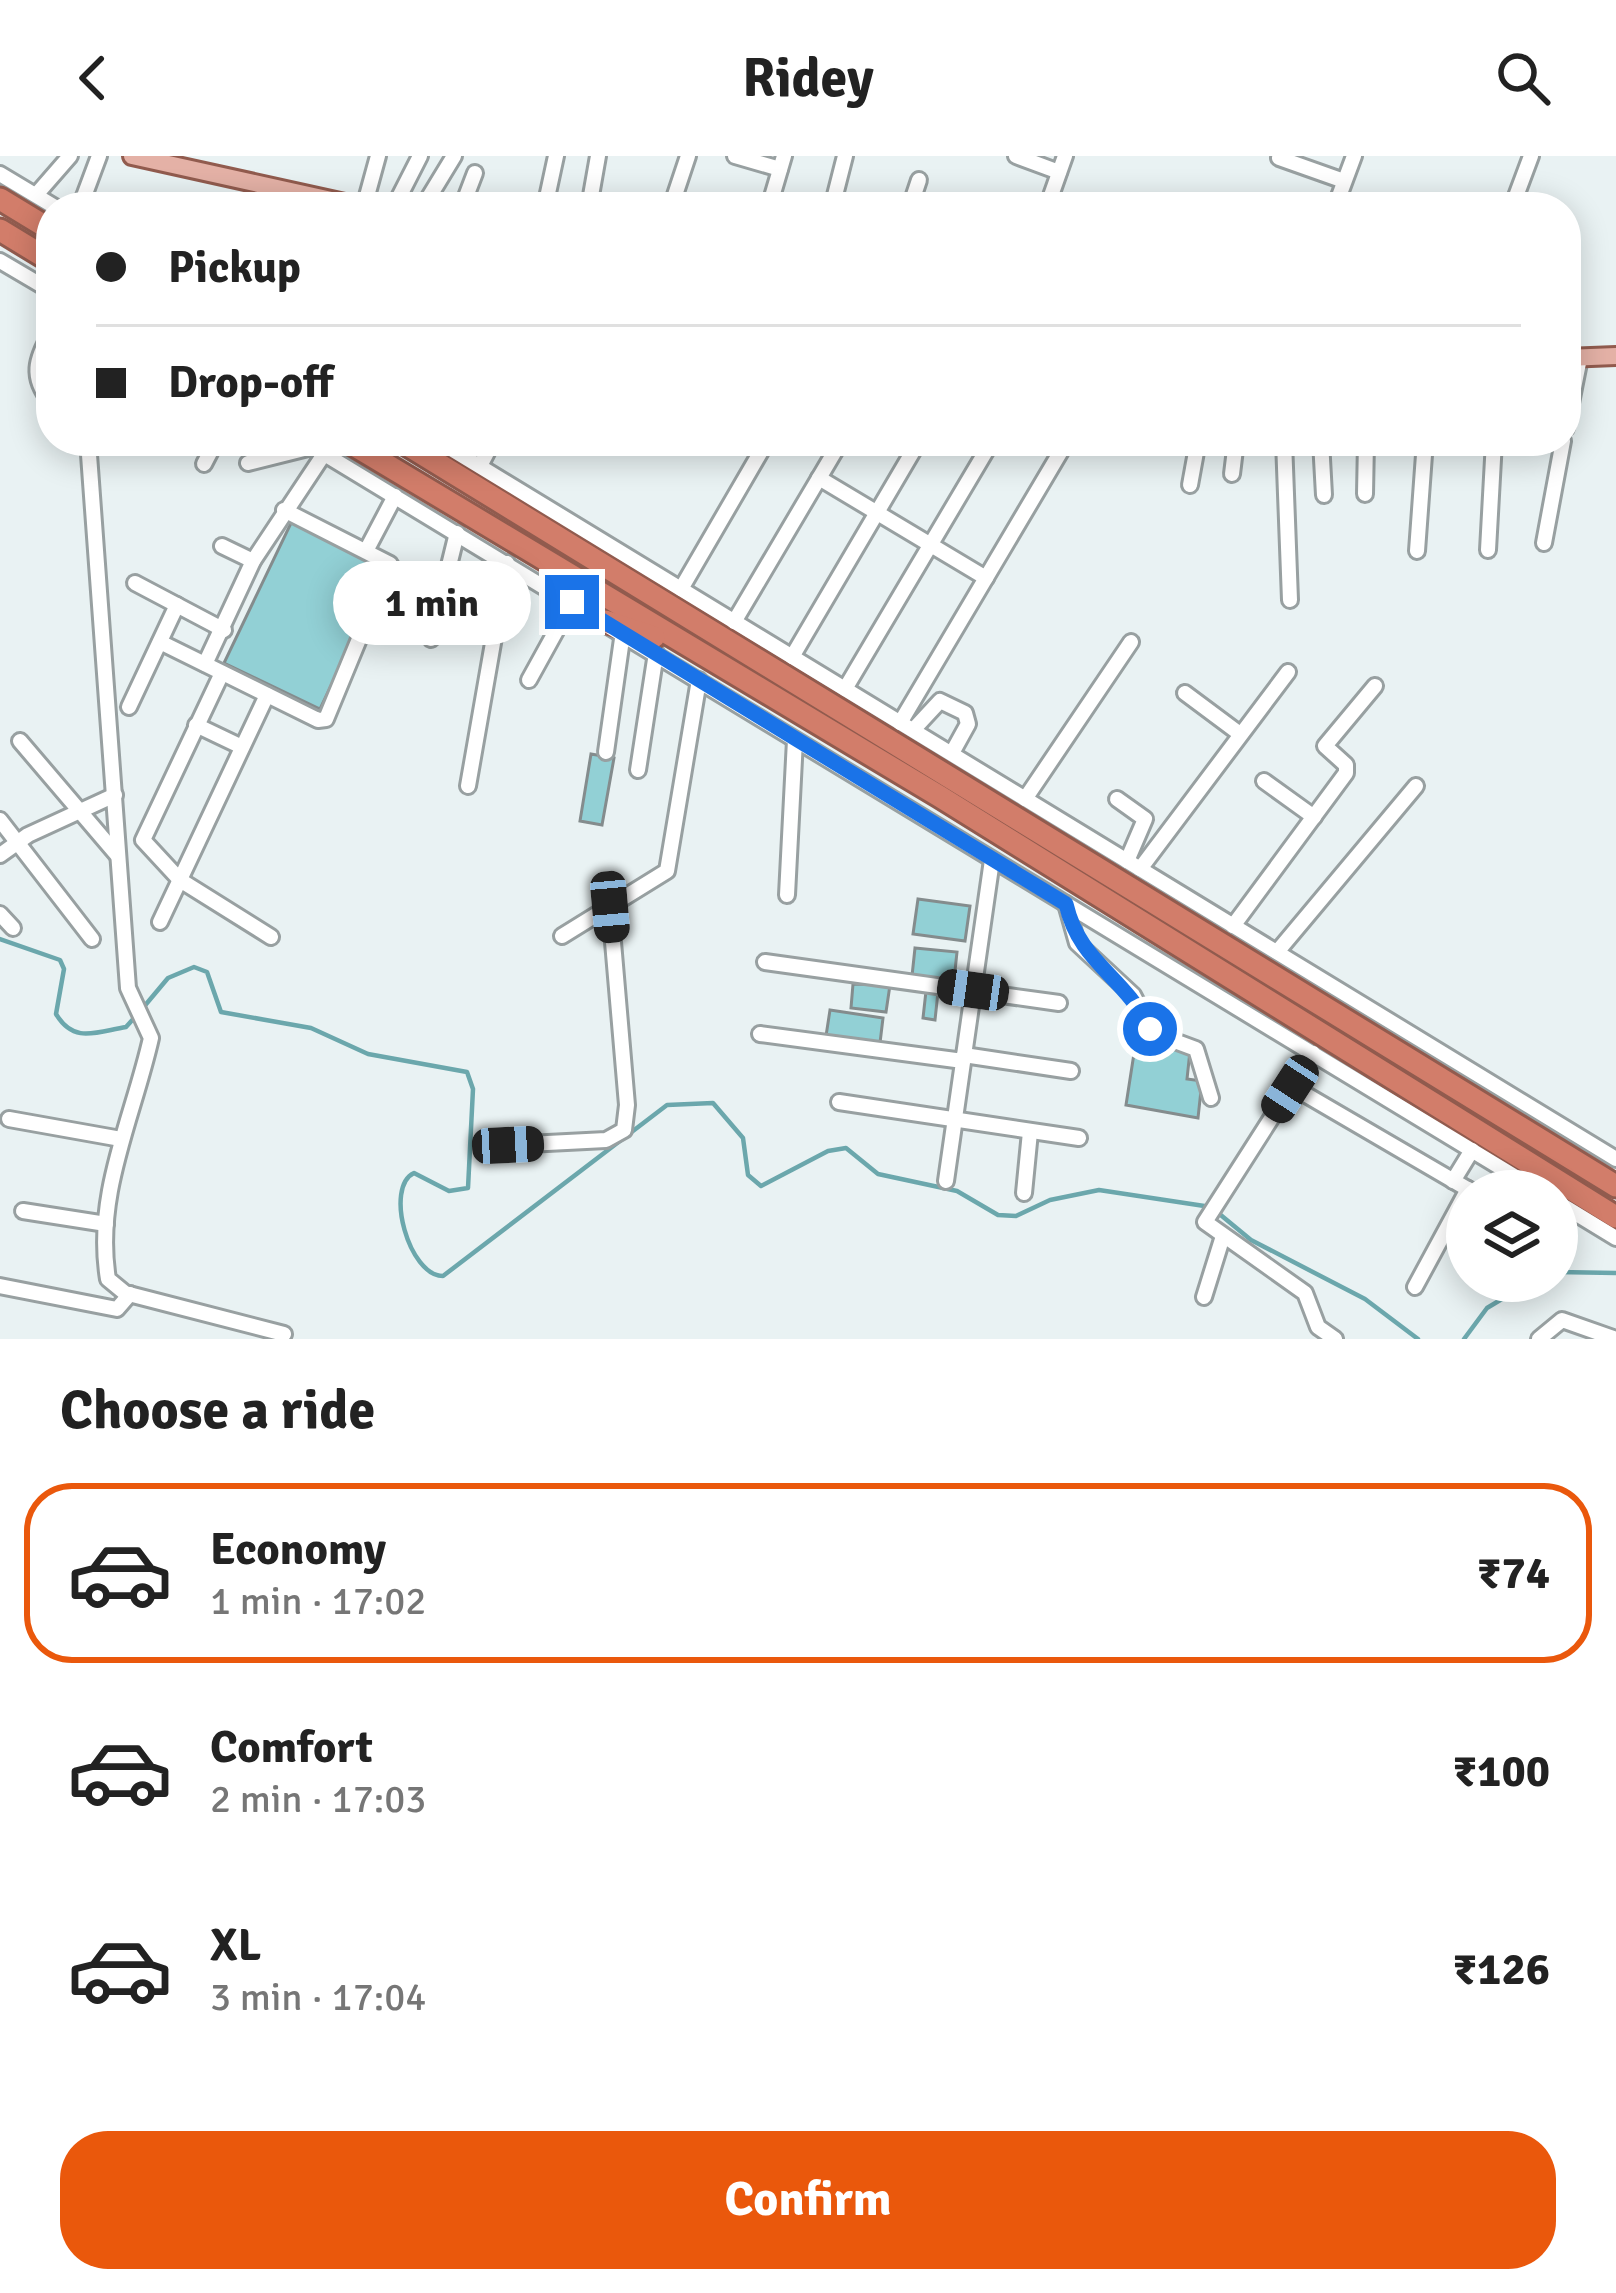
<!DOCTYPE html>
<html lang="en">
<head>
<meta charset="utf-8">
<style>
	:root { --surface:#fff; --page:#f2f2f2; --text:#222; --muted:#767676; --line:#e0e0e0; --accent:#ea580c }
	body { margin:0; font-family:Signika,sans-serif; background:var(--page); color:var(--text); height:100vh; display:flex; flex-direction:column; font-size:45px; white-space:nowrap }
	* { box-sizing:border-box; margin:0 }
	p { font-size:39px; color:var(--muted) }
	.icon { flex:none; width:66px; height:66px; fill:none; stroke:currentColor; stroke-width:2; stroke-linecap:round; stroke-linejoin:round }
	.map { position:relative; height:1183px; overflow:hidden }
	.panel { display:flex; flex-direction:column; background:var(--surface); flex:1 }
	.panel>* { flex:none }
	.top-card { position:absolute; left:36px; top:36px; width:1545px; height:264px; border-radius:48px; box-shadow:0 6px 30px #0003; display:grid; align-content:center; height:264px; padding:0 60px; background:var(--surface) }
	.controls { position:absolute; left:1446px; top:1014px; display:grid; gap:24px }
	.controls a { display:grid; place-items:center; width:132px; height:132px; border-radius:50%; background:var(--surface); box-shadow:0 6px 30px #0003; font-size:60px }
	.end { position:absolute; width:54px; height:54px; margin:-27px; border:15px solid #1a73e8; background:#fff; box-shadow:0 0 0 6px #fff }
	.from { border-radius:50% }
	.bubble { position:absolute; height:84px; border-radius:42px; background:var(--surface); box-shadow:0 6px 30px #0003; font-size:39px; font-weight:800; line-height:84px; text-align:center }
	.car { position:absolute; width:36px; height:72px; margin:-36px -18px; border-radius:15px; box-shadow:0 0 9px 3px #0007; background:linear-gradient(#222 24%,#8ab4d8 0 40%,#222 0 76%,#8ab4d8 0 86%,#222 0) }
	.top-card b { display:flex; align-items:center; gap:42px; height:114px; font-size:45px }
	.top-card b+b { border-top:3px solid var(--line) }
	.top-card i { width:30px; height:30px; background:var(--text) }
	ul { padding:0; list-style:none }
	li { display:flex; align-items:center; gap:36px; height:180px; margin:0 24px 18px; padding:0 36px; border:6px solid transparent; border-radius:48px }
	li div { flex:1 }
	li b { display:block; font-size:45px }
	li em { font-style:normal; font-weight:800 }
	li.on { border-color:var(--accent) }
	li>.icon { width:108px; height:108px; stroke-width:1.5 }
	h2 { padding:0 60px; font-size:54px; line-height:144px }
	.cta { display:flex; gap:24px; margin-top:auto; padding:24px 60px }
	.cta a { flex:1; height:138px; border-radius:48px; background:var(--accent); color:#fff; font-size:48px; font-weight:800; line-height:138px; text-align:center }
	header { display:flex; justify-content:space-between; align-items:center; height:156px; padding:0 60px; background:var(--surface); font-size:54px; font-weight:800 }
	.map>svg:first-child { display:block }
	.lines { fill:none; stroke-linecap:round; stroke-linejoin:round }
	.stream { stroke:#6ba7ac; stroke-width:4.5 }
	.building { fill:#92d0d5; stroke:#848c8d; stroke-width:3 }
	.minor-casing { stroke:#98a0a1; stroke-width:20 }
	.major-casing { stroke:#915b4e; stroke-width:22 }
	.highway-casing { stroke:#915b4e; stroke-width:27 }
	.minor { stroke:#fff; stroke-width:14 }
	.major { stroke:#e4b1a6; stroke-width:16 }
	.highway { stroke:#d27d6a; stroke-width:21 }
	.route { stroke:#1a73e8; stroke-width:15 }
</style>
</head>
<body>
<header><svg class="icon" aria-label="back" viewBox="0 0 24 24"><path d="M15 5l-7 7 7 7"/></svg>Ridey<svg class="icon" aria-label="search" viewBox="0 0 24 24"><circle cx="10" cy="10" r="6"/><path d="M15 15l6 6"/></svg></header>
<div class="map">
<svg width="1616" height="1183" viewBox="0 0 1616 1183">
	<rect width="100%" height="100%" fill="#e9f2f3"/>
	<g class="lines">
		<g class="stream">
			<path d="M0,783L60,804L64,813L56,858C74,888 96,876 126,871L135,861"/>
			<path d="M142,853L168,822L194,811L207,816L221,856L311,872L368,898L467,916L473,933L468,1032L449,1035L414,1017C384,1031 409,1120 443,1120L667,949L713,947L743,982L748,1019L761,1030L828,995L846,992L878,1018L957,1035L998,1059L1016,1060L1050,1044L1099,1034L1211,1051L1251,1084L1365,1143L1418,1183"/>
			<polyline points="1557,1116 1616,1117"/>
			<polyline points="1464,1183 1487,1152 1532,1125"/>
		</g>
	</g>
	<g class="building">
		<polygon points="292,365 388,411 320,553 224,507"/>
		<polygon points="591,598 614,602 602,669 580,665"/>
		<polygon points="918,743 970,750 965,785 913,778"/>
		<polygon points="915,792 957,796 954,824 912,820"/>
		<polygon points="853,828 890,829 886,856 851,852"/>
		<polygon points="926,835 938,836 935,864 923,862"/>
		<polygon points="830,854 883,862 880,887 826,880"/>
		<polygon points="1157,887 1190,895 1187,923 1202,925 1198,962 1126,949 1135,891 1155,897"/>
	</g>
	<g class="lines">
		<g class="minor-casing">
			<g id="minor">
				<polyline points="735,0 780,13"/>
				<polyline points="1016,0 1059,16"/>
				<polyline points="1279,2 1344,25"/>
				<polyline points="0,18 55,51"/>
				<polyline points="36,39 70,0"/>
				<polyline points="80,51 99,0"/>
				<polyline points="364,51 378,0"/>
				<polyline points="394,51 420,0"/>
				<polyline points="423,51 454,0"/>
				<polyline points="462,51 475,17"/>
				<polyline points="545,51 556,0"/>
				<polyline points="589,51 598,0"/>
				<polyline points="671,51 688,0"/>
				<polyline points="769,51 784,0"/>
				<polyline points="832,51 845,0"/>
				<polyline points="910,51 919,24"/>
				<polyline points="1047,51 1065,0"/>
				<polyline points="1335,51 1354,0"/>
				<polyline points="1512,51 1531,0"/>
				<polyline points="0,105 51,135"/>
				<path d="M51,177C36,203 30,221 51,246"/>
				<polyline points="1566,272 1580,202"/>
				<path d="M88,285L128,832L151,882C133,962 94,1039 108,1123L125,1137L284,1178"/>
				<polyline points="303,285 1539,1035"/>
				<polyline points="438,285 1616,1003"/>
				<polyline points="1284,285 1290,444"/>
				<polyline points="1321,285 1324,339"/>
				<polyline points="248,307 312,291"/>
				<polyline points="204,308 216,285"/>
				<polyline points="480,310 493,285"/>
				<polyline points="1232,318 1236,285"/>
				<polyline points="819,322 986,422"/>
				<polyline points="1190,329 1198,285"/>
				<polyline points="1365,338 1366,285"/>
				<polyline points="1544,387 1563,285"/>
				<polyline points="222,390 253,405"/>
				<polyline points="1488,394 1494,285"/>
				<polyline points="366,395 395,340"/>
				<polyline points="1417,395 1425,285"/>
				<polyline points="135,427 224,474"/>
				<polyline points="681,433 767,285"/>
				<polyline points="734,466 841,285"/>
				<polyline points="431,483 457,377"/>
				<polyline points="160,486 318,564 326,563 390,408 284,354"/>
				<polyline points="792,501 919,285"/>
				<polyline points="205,508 253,405 324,298"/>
				<polyline points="222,517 143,684 180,724 271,781"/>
				<polyline points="529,524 572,446"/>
				<polyline points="845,533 992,285"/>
				<polyline points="1185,537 1240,578"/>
				<polyline points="129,551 177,449"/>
				<polyline points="900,567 1067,285"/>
				<polyline points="196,569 242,591"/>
				<polyline points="914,573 940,545 965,557 968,568 952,597"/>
				<polyline points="20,585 118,700"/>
				<polyline points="606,596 623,476"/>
				<polyline points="638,614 656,497"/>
				<polyline points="1264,625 1314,661"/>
				<polyline points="468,630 507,407"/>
				<polyline points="1025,643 1131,486"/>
				<polyline points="1117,643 1145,663 1127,705"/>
				<polyline points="0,664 92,783"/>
				<polyline points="0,699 28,679 115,639"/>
				<polyline points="1140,713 1288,516"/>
				<polyline points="787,739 795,584"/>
				<polyline points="1066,748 1077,787 1133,839 1153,877 1196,893 1211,942"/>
				<polyline points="0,758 13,772"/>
				<polyline points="160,766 267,539"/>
				<polyline points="1233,770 1346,617 1346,609 1325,590 1375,530"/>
				<polyline points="562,780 667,715 699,524"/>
				<polyline points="1277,796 1416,630"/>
				<polyline points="765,806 1059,847"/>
				<polyline points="760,878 963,905"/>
				<polyline points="1313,897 1205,1066 1305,1137 1318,1171 1335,1183"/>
				<polyline points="964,899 1071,915"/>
				<polyline points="1303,937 1471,1035"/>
				<polyline points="839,946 1079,982"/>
				<polyline points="9,963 121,983"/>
				<polyline points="508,989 606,984 624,974 627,949 610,751"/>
				<polyline points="946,1025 992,704"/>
				<polyline points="1453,1025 1472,994"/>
				<polyline points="1024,1037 1030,976"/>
				<polyline points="1557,1046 1616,1082"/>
				<polyline points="23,1055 106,1068"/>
				<polyline points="0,1130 117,1153 130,1138"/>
				<polyline points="1415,1131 1468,1033"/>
				<polyline points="1204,1141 1223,1080"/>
				<polyline points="1539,1183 1562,1164 1616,1183"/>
			</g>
		</g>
		<g class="major-casing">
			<g id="major">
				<polyline points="132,0 363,51"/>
				<polyline points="1566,202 1616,200"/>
			</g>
		</g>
		<g class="highway-casing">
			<g id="highway">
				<polyline points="0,43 51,74"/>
				<polyline points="0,74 51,105"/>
				<polyline points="347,285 939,640 1616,1061"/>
				<polyline points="401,285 1616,1030"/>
				<polyline points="605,465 654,481"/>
			</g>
		</g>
		<use href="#minor" class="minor"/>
		<use href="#major" class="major"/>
		<use href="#highway" class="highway"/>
	</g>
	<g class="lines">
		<path class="route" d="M572,446L1066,748C1080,808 1123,818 1150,873"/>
	</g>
</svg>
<div class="controls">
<a><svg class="icon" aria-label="layers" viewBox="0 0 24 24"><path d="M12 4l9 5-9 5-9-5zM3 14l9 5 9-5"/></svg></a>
</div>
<i class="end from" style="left:1150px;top:873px"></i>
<i class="end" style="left:572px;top:446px"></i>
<div class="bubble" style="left:333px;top:405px;width:198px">1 min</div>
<i class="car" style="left:610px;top:751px;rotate:175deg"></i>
<i class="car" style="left:973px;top:834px;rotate:278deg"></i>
<i class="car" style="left:1290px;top:933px;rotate:213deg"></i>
<i class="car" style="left:508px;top:989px;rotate:87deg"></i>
<div class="top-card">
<b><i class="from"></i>Pickup</b>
<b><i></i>Drop-off</b>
</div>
</div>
<section class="panel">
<h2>Choose a ride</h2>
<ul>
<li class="on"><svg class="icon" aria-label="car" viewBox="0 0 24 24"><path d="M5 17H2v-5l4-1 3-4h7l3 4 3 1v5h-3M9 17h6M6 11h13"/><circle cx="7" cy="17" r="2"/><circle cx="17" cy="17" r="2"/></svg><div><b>Economy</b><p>1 min · 17:02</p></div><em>₹74</em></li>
<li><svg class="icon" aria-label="car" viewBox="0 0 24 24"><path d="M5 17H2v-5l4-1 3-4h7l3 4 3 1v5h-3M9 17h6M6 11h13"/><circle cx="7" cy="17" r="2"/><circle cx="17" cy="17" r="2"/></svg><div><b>Comfort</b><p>2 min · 17:03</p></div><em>₹100</em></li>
<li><svg class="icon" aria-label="car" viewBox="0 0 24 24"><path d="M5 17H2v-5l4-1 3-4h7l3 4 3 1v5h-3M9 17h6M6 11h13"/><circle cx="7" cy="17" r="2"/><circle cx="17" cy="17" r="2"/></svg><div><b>XL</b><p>3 min · 17:04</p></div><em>₹126</em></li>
</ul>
<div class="cta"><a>Confirm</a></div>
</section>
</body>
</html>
